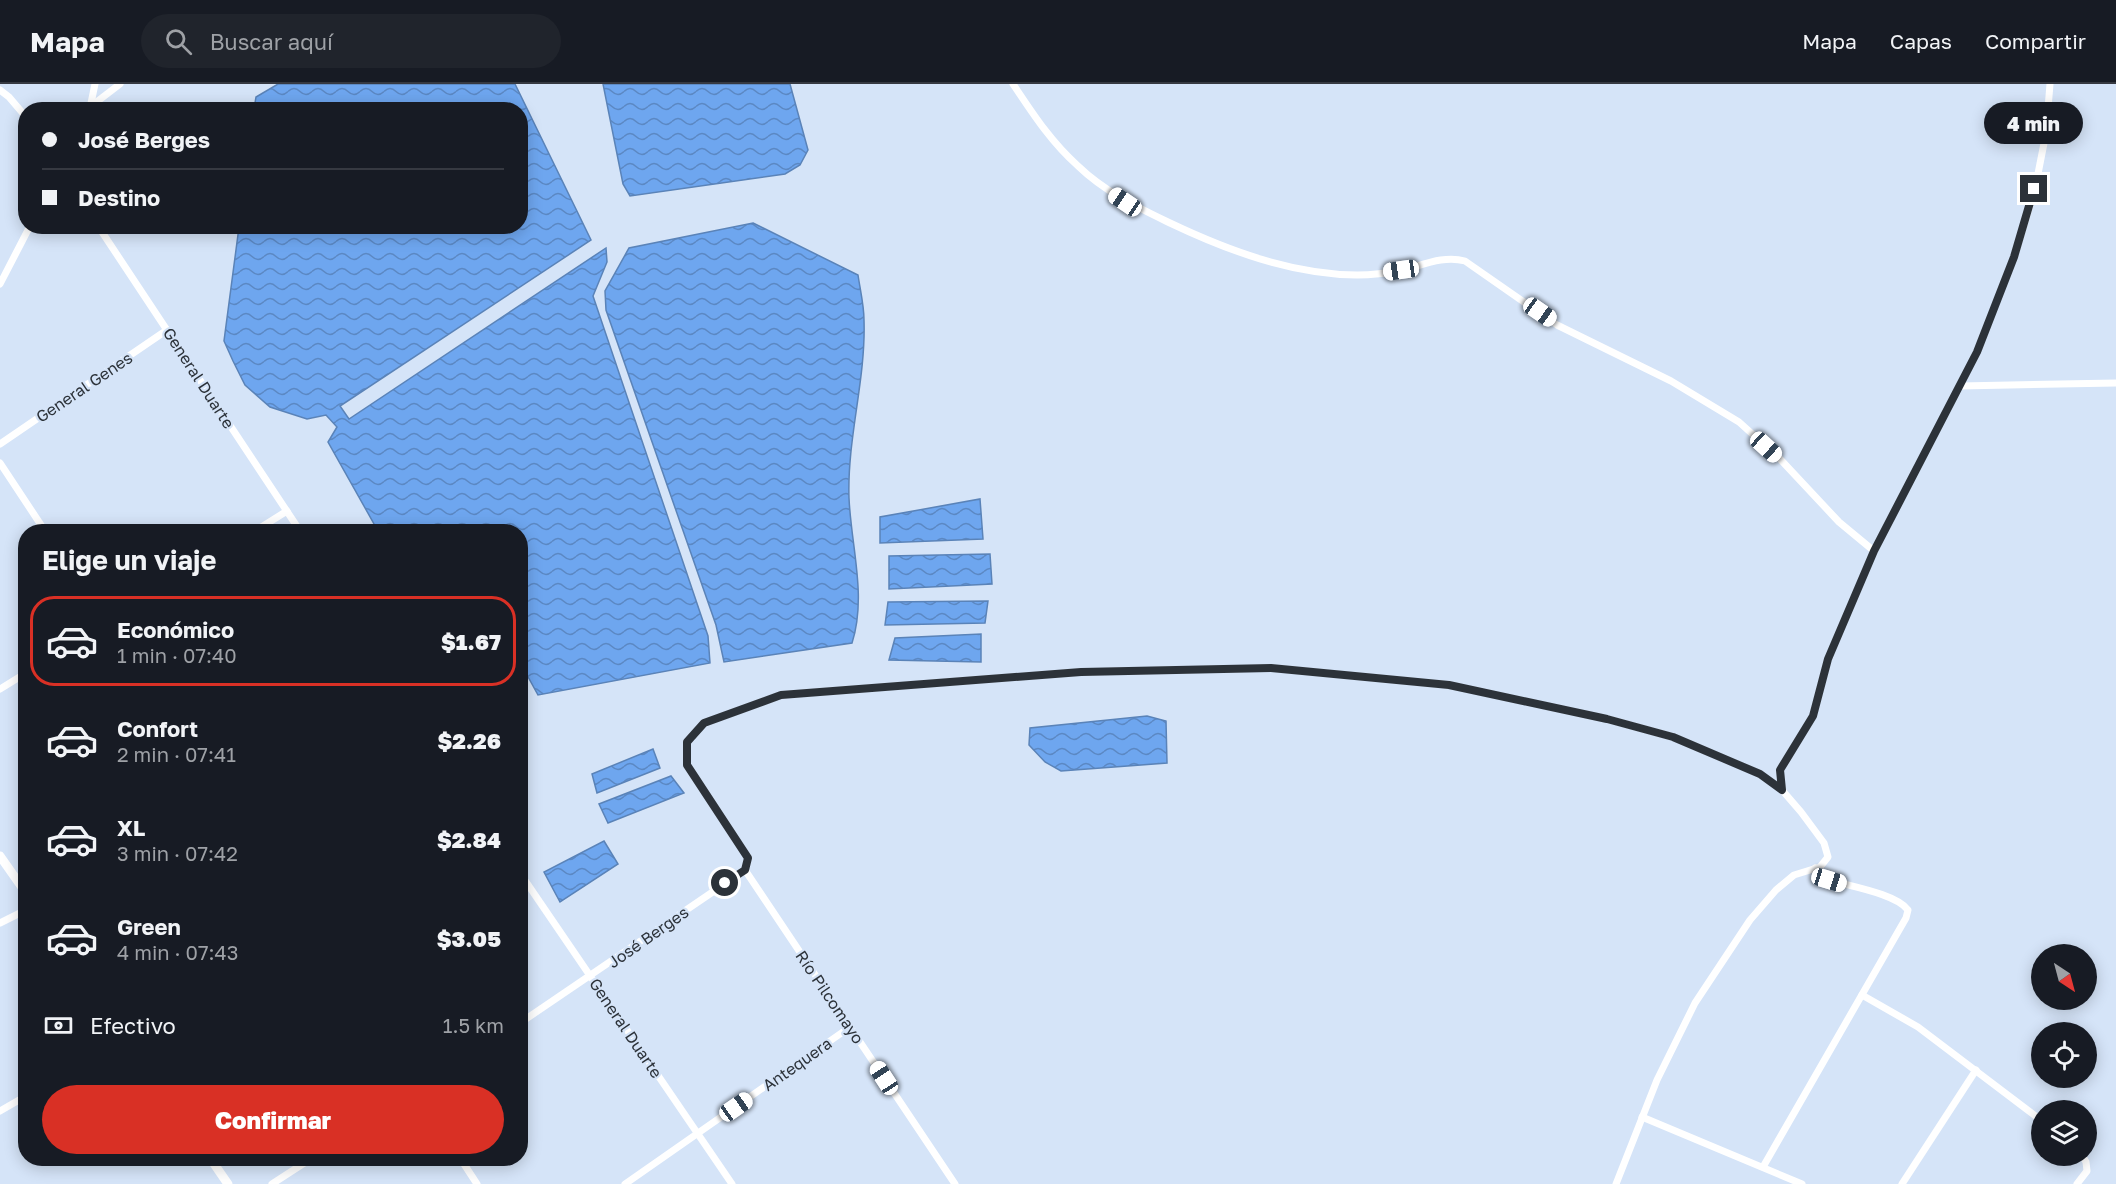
<!DOCTYPE html>
<html lang="es">
<head>
<meta charset="utf-8">
<style>
	:root { --surface:#171b24; --page:#20242c; --text:#f1f3f6; --muted:#9ea1a6; --line:#363941; --accent:#d93025 }
	body { margin:0; font-family:"Golos Text",sans-serif; background:var(--page); color:var(--text); height:100vh; display:flex; flex-direction:column; font-size:22px; white-space:nowrap }
	* { box-sizing:border-box; margin:0 }
	p { font-size:20px; color:var(--muted) }
	.icon { flex:none; width:33px; height:33px; fill:none; stroke:currentColor; stroke-width:2; stroke-linecap:round; stroke-linejoin:round }
	.map { position:relative; flex:1; overflow:hidden }
	.side { position:absolute; left:18px; top:440px; width:510px; height:642px; display:flex; flex-direction:column; background:var(--surface); border-radius:24px; box-shadow:0 3px 15px #0003 }
	.side>* { flex:none }
	.guide { position:absolute; left:18px; top:18px; width:510px; height:132px; border-radius:24px; box-shadow:0 3px 15px #0003; display:grid; align-content:center; height:132px; padding:0 24px; background:var(--surface) }
	.needle { width:39px; rotate:144deg }
	.buttons { position:absolute; left:2031px; top:860px; display:grid; gap:12px }
	.buttons a { display:grid; place-items:center; width:66px; height:66px; border-radius:50%; background:var(--surface); box-shadow:0 3px 15px #0003; font-size:30px }
	.end { position:absolute; width:27px; height:27px; margin:-14px; border:8px solid #2c3239; background:#fff; box-shadow:0 0 0 3px #fff }
	.from { border-radius:50% }
	.bubble { position:absolute; height:42px; border-radius:21px; background:var(--surface); box-shadow:0 3px 15px #0003; font-size:20px; font-weight:800; line-height:42px; text-align:center }
	.car { position:absolute; width:18px; height:36px; margin:-18px -9px; border-radius:8px; box-shadow:0 0 4px 2px #0007; background:linear-gradient(#fff 24%,#345 0 40%,#fff 0 76%,#345 0 86%,#fff 0) }
	.guide b { display:flex; align-items:center; gap:21px; height:57px; font-size:22px }
	.guide b+b { border-top:2px solid var(--line) }
	.guide i { width:15px; height:15px; background:var(--text) }
	ul { padding:0; list-style:none }
	li { display:flex; align-items:center; gap:18px; height:90px; margin:0 12px 9px; padding:0 12px; border:3px solid transparent; border-radius:24px }
	li div { flex:1 }
	li b { display:block; font-size:22px }
	li em { font-style:normal; font-weight:800 }
	li.on { border-color:var(--accent) }
	li>.icon { width:54px; height:54px; stroke-width:1.5 }
	h2 { padding:0 24px; font-size:27px; line-height:72px }
	.pay { display:flex; align-items:center; gap:15px; height:66px; padding:0 24px; font-size:22px }
	.pay p { margin-inline-start:auto }
	.action { display:flex; gap:12px; margin-top:auto; padding:12px 24px }
	.action a { flex:1; height:69px; border-radius:36px; background:var(--accent); color:#fff; font-size:24px; font-weight:800; line-height:69px; text-align:center }
	header { display:flex; align-items:center; gap:36px; box-sizing:border-box; height:84px; padding:0 30px; background:var(--surface); border-bottom:2px solid var(--line) }
	header strong { font-size:28px }
	nav { display:flex; gap:33px; margin-inline-start:auto; font-size:21px }
	.search { width:420px; height:54px; background:var(--page); display:flex; align-items:center; gap:15px; box-sizing:border-box; padding:0 21px; border-radius:33px; color:var(--muted); font-size:22px }
	.map>svg:first-child { display:block }
	.water { fill:url(#water-waves); stroke:#5a83b8; stroke-width:1.5 }
	.lines { fill:none; stroke-linecap:round; stroke-linejoin:round }
	.street { stroke:#fff; stroke-width:7 }
	.secondary { stroke:#fff; stroke-width:9 }
	.route { stroke:#2c3239; stroke-width:8 }
	.labels { text-anchor:middle; dominant-baseline:central; stroke-width:4.5; stroke-linejoin:round; paint-order:stroke }
	.street-label { font-size:16px; fill:#2c3239; stroke:#d5e4f8 }
</style>
</head>
<body>
<header>
<strong>Mapa</strong>
<div class="search"><svg class="icon" aria-label="search" viewBox="0 0 24 24"><circle cx="10" cy="10" r="6"/><path d="M15 15l6 6"/></svg>Buscar aquí</div>
<nav><a>Mapa</a><a>Capas</a><a>Compartir</a></nav>
</header>
<div class="map">
<svg width="2116" height="1100" viewBox="0 0 2116 1100">
	<defs>
		<pattern id="water-waves" width="16" height="10" patternUnits="userSpaceOnUse" patternTransform="scale(1.5)"><rect width="16" height="10" fill="#6ea6ef"/><path d="M0 5q4-4 8 0t8 0" fill="none" stroke="#5b88c3"/></pattern>
	</defs>
	<rect width="100%" height="100%" fill="#d5e4f8"/>
	<g class="water">
		<polygon points="278,0 515,0 591,156 340,322 349,335 606,164 607,178 593,212 708,552 710,579 538,611 521,580 520,447 378,447 328,358 337,343 326,331 307,335 270,323 245,301 233,277 224,257 239,143 520,142 520,26 254,25 256,13"/>
		<polygon points="603,0 790,0 808,66 800,81 785,90 630,112 623,100"/>
		<path d="M753,139L858,191C860,205 864,221 864,236C866,296 847,354 849,414C851,462 867,512 852,559L724,578L716,541L606,226L605,207L629,164Z"/>
		<polygon points="980,415 983,455 880,459 880,433"/>
		<polygon points="990,470 992,500 889,505 889,472"/>
		<polygon points="988,517 985,539 885,541 888,518"/>
		<polygon points="981,550 981,578 889,576 895,554"/>
		<polygon points="1147,632 1166,637 1167,679 1061,687 1045,678 1029,661 1030,644"/>
		<polygon points="653,665 660,684 597,709 592,690"/>
		<polygon points="671,692 684,709 608,739 599,720"/>
		<polygon points="604,757 618,780 560,818 544,788"/>
	</g>
	<g class="lines">
		<g class="street">
			<path d="M1013,0C1033,30 1051,58 1078,82C1105,108 1137,123 1170,139C1229,167 1291,190 1357,191C1372,191 1388,189 1403,186C1423,181 1444,171 1465,177L1557,241L1671,297L1739,338L1780,375L1839,438L1874,467"/>
			<polyline points="0,6 9,13 26,33"/>
			<polyline points="90,23 120,0"/>
			<polyline points="90,24 95,0"/>
			<polyline points="98,142 300,447"/>
			<polyline points="0,200 30,142"/>
			<polyline points="1960,302 2116,299"/>
			<polyline points="0,360 167,246"/>
			<polyline points="0,379 45,447"/>
			<polyline points="255,447 287,427"/>
			<polyline points="0,605 26,589"/>
			<polyline points="745,786 748,774 687,681 687,658 704,639 781,611 1081,588 1271,584 1449,601 1607,635 1673,653 1760,690 1782,706"/>
			<polyline points="745,786 955,1100"/>
			<polyline points="520,789 732,1100"/>
			<polyline points="0,839 26,826"/>
			<polyline points="1862,911 1918,943 2042,1037"/>
			<polyline points="520,939 745,786"/>
			<polyline points="0,1027 26,1012"/>
			<polyline points="1642,1033 1802,1100"/>
			<polyline points="460,1074 477,1100"/>
			<path d="M1763,1083L1906,834L1908,826C1897,810 1849,802 1829,796L1821,792L1815,784"/>
			<polyline points="272,1100 312,1074"/>
			<polyline points="625,1100 850,943"/>
			<polyline points="1616,1100 1657,996 1695,919 1750,836 1776,806 1794,791 1820,783 1828,773 1824,759 1801,728 1782,706 1780,686 1813,632 1828,575 1874,467 1977,268 2014,173 2035,105 2046,49 2050,0"/>
			<polyline points="1902,1100 1976,986"/>
			<polyline points="2077,1100 2087,1087 2086,1078 2082,1071"/>
		</g>
		<g class="secondary">
			<polyline points="0,772 26,809"/>
			<polyline points="210,1074 228,1100"/>
		</g>
	</g>
	<g class="lines">
		<polyline class="route" points="725,799 745,786 748,774 687,681 687,658 704,639 781,611 1081,588 1271,584 1449,601 1607,635 1673,653 1760,690 1782,706 1780,686 1813,632 1828,575 1874,467 1977,268 2014,173 2034,105"/>
	</g>
	<g class="labels">
		<g class="street-label">
			<text transform="translate(199 294) rotate(57)">General Duarte</text>
			<text transform="translate(84 303) rotate(-34)">General Genes</text>
			<text transform="translate(648 853) rotate(-35)">José Berges</text>
			<text transform="translate(830 913) rotate(56)">Río Pilcomayo</text>
			<text transform="translate(626 944) rotate(56)">General Duarte</text>
			<text transform="translate(797 980) rotate(-35)">Antequera</text>
		</g>
	</g>
</svg>
<div class="buttons">
<a><svg class="needle" viewBox="-14 -14 28 28"><path d="M0-13l5 13h-10z" fill="#e53935"/><path d="M0 13l5-13h-10z" fill="#9ea1a6"/></svg></a>
<a><svg class="icon" aria-label="locate" viewBox="0 0 24 24"><circle cx="12" cy="12" r="6"/><path d="M12 2v4M12 18v4M2 12h4M18 12h4"/></svg></a>
<a><svg class="icon" aria-label="layers" viewBox="0 0 24 24"><path d="M12 4l9 5-9 5-9-5zM3 14l9 5 9-5"/></svg></a>
</div>
<i class="end from" style="left:725px;top:799px"></i>
<i class="end" style="left:2034px;top:105px"></i>
<div class="bubble" style="left:1984px;top:18px;width:99px">4 min</div>
<i class="car" style="left:1125px;top:118px;rotate:304deg"></i>
<i class="car" style="left:1401px;top:186px;rotate:262deg"></i>
<i class="car" style="left:1540px;top:228px;rotate:125deg"></i>
<i class="car" style="left:1766px;top:363px;rotate:132deg"></i>
<i class="car" style="left:1829px;top:796px;rotate:107deg"></i>
<i class="car" style="left:884px;top:994px;rotate:327deg"></i>
<i class="car" style="left:736px;top:1023px;rotate:55deg"></i>
<div class="guide">
<b><i class="from"></i>José Berges</b>
<b><i></i>Destino</b>
</div>
<section class="side">
<h2>Elige un viaje</h2>
<ul>
<li class="on"><svg class="icon" aria-label="car" viewBox="0 0 24 24"><path d="M5 17H2v-5l4-1 3-4h7l3 4 3 1v5h-3M9 17h6M6 11h13"/><circle cx="7" cy="17" r="2"/><circle cx="17" cy="17" r="2"/></svg><div><b>Económico</b><p>1 min · 07:40</p></div><em>$1.67</em></li>
<li><svg class="icon" aria-label="car" viewBox="0 0 24 24"><path d="M5 17H2v-5l4-1 3-4h7l3 4 3 1v5h-3M9 17h6M6 11h13"/><circle cx="7" cy="17" r="2"/><circle cx="17" cy="17" r="2"/></svg><div><b>Confort</b><p>2 min · 07:41</p></div><em>$2.26</em></li>
<li><svg class="icon" aria-label="car" viewBox="0 0 24 24"><path d="M5 17H2v-5l4-1 3-4h7l3 4 3 1v5h-3M9 17h6M6 11h13"/><circle cx="7" cy="17" r="2"/><circle cx="17" cy="17" r="2"/></svg><div><b>XL</b><p>3 min · 07:42</p></div><em>$2.84</em></li>
<li><svg class="icon" aria-label="car" viewBox="0 0 24 24"><path d="M5 17H2v-5l4-1 3-4h7l3 4 3 1v5h-3M9 17h6M6 11h13"/><circle cx="7" cy="17" r="2"/><circle cx="17" cy="17" r="2"/></svg><div><b>Green</b><p>4 min · 07:43</p></div><em>$3.05</em></li>
</ul>
<div class="pay"><svg class="icon" aria-label="cash" viewBox="0 0 24 24"><path d="M3 7h18v10H3z"/><circle cx="12" cy="12" r="2"/></svg>Efectivo<p>1.5 km</p></div>
<div class="action"><a>Confirmar</a></div>
</section>
</div>
</body>
</html>
